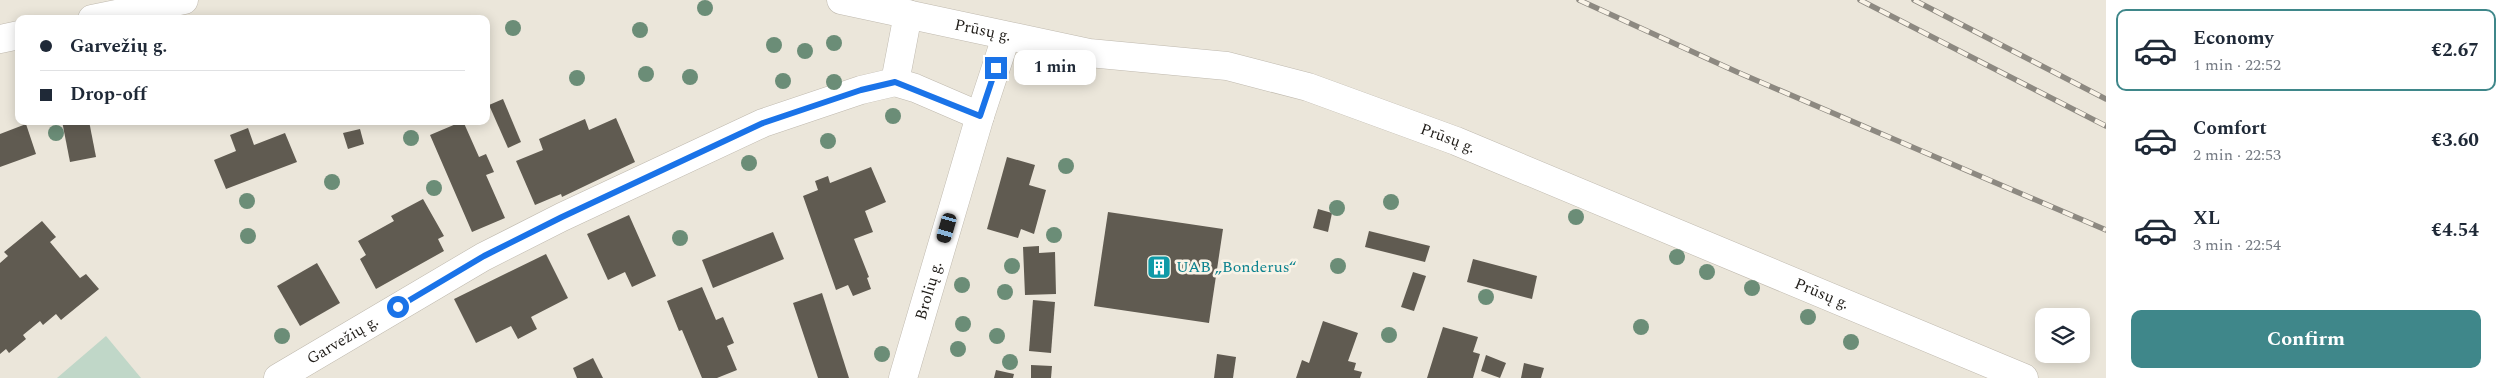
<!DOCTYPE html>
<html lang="en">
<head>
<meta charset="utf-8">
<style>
	:root { --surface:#fff; --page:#f6f6f7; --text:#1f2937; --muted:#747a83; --line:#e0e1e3; --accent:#3f878a }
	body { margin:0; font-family:Spectral,serif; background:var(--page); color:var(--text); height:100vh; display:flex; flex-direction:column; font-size:19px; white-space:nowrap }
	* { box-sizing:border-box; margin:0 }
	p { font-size:16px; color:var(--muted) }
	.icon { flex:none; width:28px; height:28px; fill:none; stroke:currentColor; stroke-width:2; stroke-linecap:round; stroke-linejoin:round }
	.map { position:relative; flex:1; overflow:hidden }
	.panel { display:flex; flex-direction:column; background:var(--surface); width:400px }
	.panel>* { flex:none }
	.hud { position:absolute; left:15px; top:15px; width:475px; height:110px; border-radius:10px; box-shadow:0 2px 12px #0003; display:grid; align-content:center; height:110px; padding:0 25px; background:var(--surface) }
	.controls { position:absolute; left:2035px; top:308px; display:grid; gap:10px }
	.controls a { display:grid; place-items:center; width:55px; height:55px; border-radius:10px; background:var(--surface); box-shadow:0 2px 12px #0003; font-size:25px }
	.end { position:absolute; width:22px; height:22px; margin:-11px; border:6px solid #1a73e8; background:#fff; box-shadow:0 0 0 2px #fff }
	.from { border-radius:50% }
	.bubble { position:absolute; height:35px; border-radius:10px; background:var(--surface); box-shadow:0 2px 12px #0003; font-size:16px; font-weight:700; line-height:35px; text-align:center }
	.car { position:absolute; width:15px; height:30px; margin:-15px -8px; border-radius:6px; box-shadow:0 0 4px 1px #0007; background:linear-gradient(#222 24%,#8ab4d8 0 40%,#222 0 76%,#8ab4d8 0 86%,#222 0) }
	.hud b { display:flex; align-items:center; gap:18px; height:48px; font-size:19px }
	.hud b+b { border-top:1px solid var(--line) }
	.hud i { width:12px; height:12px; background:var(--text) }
	ul { padding:9px 0 0; list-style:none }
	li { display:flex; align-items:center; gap:15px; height:82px; margin:0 10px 8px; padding:0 15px; border:2px solid transparent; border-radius:10px }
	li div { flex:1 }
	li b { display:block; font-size:19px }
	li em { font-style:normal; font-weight:700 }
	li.current { border-color:var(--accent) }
	li>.icon { width:45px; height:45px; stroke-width:1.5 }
	.action { display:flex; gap:10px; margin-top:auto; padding:10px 25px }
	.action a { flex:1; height:58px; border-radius:10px; background:var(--accent); color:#fff; font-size:20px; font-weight:700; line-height:58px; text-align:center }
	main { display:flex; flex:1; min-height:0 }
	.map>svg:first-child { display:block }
	.green { fill:#c0d7c8 }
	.building { fill:#605b51 }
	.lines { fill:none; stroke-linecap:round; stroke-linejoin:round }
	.minor-casing { stroke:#bfb9ae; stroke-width:29 }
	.minor { stroke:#fff; stroke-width:28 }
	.rail-casing { stroke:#8d8981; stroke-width:5.5 }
	.rail { stroke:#f9f3e7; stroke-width:4; stroke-dasharray:11; stroke-linecap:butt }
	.tree { fill:#6b8d77 }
	.route { stroke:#1a73e8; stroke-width:6 }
	.labels { text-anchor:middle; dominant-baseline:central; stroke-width:5; stroke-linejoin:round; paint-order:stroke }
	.street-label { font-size:16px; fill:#201d19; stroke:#f9f3e7 }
	.culture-label { font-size:16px; fill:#0d838f; stroke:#f9f3e7; text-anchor:start }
</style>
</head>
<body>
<main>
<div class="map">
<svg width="2106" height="378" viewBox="0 0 2106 378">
	<rect width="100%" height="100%" fill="#ebe6da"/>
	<polygon class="green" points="106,336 141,378 57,378"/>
	<g class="building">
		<polygon points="503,99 521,142 508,148 489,105"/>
		<polygon points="616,118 635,162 562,197 561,194 535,205 516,161 543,150 539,139 585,119 589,130"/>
		<polygon points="62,121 89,121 96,157 70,162"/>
		<polygon points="463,121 479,157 486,154 494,172 486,175 505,218 472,232 430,135"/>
		<polygon points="26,124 36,154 0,167 0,134"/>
		<polygon points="248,128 254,145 285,133 297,162 226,189 214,160 236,151 230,135"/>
		<polygon points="360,129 364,144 348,149 343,133"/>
		<polygon points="1007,157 1035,165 1029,185 1046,190 1034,234 1021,229 1018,238 987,229"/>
		<polygon points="871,167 886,202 865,211 873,232 854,239 869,277 867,278 871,289 853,296 848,285 836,290 803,196 818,190 815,181 828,176 830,183"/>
		<polygon points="423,199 444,236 438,239 444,251 376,289 360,259 366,255 358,241 394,221 391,216"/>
		<polygon points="1318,209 1332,213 1328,232 1313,228"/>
		<polygon points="1108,212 1223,229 1209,323 1094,306"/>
		<polygon points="629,215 656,276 632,287 625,272 608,280 587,234"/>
		<polygon points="42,221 56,237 50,242 80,278 86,274 99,289 61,320 56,314 43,325 40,321 23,335 26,339 9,353 6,349 0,354 0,263 8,256 4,252"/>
		<polygon points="1369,231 1430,246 1425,262 1365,247"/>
		<polygon points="773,232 784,259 713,288 702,260"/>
		<polygon points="1039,246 1039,253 1055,252 1056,294 1025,295 1023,247"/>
		<polygon points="546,254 568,298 531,317 537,329 518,339 511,326 476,343 454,299"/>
		<polygon points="1473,259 1537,276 1532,299 1467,282"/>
		<polygon points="317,263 340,303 300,326 277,286"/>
		<polygon points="1413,272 1426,276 1414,311 1401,307"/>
		<polygon points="702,287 716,320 723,317 734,343 727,346 737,370 717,378 702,378 682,330 679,331 667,301"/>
		<polygon points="822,293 849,378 818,378 793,303"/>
		<polygon points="1033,300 1055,302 1051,353 1029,351"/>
		<polygon points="1323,321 1358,333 1348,361 1356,363 1354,370 1362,372 1360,378 1296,378 1302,360 1309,363"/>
		<polygon points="1443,327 1478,337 1473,352 1480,354 1473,378 1427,378"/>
		<polygon points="1217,354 1236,357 1233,378 1214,378"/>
		<polygon points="1486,355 1506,363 1500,378 1481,371"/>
		<polygon points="593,358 603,378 577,378 573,368"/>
		<polygon points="1524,363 1544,368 1541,378 1521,378"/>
		<polygon points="1031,365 1052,366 1051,378 1031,378"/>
		<polygon points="996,370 1014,374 1013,378 994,378"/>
	</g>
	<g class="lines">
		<g class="minor-casing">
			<g id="minor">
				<path id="s1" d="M841,0L1089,53L1227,66L1308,87L1456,141L2024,378"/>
				<polyline points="92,19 184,0"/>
				<polyline points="0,39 19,35"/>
				<polyline points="895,82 908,14"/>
				<path id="s2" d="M278,378L483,257L562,217L763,123L861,90L895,82L915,88L980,116"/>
				<path id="s3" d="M903,378L980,116L1006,37"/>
			</g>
		</g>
		<use href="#minor" class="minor"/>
		<g class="rail-casing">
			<g id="rail">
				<polyline points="1579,0 1737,72 2106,230"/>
				<polyline points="1860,0 2106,126"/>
				<polyline points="1914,0 2106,99"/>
			</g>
		</g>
		<use href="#rail" class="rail"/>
	</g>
	<g class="tree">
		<circle cx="705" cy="8" r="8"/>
		<circle cx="513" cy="28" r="8"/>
		<circle cx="640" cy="30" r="8"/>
		<circle cx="834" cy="43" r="8"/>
		<circle cx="774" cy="45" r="8"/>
		<circle cx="805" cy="51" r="8"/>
		<circle cx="646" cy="74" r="8"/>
		<circle cx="690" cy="77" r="8"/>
		<circle cx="577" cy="78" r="8"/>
		<circle cx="783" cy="81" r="8"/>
		<circle cx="834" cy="82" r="8"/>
		<circle cx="893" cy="116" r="8"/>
		<circle cx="56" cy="133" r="8"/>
		<circle cx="411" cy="138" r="8"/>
		<circle cx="828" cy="141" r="8"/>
		<circle cx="749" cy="163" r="8"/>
		<circle cx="1066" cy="166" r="8"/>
		<circle cx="332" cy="182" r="8"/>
		<circle cx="434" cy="188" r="8"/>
		<circle cx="247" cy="201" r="8"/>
		<circle cx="1391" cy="202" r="8"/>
		<circle cx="1337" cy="208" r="8"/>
		<circle cx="1576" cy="217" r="8"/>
		<circle cx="1054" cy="235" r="8"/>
		<circle cx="248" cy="236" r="8"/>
		<circle cx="680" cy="238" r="8"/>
		<circle cx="1677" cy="257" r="8"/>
		<circle cx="1012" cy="266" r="8"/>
		<circle cx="1338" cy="266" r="8"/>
		<circle cx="1707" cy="272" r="8"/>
		<circle cx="962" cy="285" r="8"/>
		<circle cx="1752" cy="288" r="8"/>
		<circle cx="1005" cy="292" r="8"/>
		<circle cx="1486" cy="297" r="8"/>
		<circle cx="1808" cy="317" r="8"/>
		<circle cx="963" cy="324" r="8"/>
		<circle cx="1641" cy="327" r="8"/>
		<circle cx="1389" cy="335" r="8"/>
		<circle cx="282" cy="336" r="8"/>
		<circle cx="997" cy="336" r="8"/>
		<circle cx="1851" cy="342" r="8"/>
		<circle cx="958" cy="349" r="8"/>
		<circle cx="882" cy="354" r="8"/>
		<circle cx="1010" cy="362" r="8"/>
	</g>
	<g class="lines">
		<polyline class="route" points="398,307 484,256 562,217 763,123 861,90 895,82 980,116 996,68"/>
	</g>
	<defs>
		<g id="building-square" transform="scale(1.25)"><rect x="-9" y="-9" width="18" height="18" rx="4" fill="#0f9aa8" stroke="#f9f3e7"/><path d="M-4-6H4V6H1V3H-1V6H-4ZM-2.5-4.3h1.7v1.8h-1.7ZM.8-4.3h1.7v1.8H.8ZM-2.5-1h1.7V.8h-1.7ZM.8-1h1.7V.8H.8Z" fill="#fff"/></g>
	</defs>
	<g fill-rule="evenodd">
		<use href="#building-square" x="1159" y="267"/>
	</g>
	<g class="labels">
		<g class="street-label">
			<text stroke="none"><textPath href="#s1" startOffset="145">Prūsų g.</textPath></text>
			<text stroke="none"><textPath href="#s1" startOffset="625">Prūsų g.</textPath></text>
			<text stroke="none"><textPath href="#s3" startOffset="91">Brolių g.</textPath></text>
			<text stroke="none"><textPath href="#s1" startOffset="1030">Prūsų g.</textPath></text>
			<text stroke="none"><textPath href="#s2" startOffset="75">Garvežių g.</textPath></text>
		</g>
		<g class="culture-label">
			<text x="1176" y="267">UAB „Bonderus“</text>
		</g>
	</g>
</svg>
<div class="controls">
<a><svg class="icon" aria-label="layers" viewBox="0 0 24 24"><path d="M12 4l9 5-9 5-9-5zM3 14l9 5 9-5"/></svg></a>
</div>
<i class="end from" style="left:398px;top:307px"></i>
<i class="end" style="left:996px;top:68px"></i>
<div class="bubble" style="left:1014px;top:50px;width:82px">1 min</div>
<i class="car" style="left:947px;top:228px;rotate:196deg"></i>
<div class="hud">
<b><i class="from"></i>Garvežių g.</b>
<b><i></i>Drop-off</b>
</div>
</div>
<section class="panel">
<ul>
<li class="current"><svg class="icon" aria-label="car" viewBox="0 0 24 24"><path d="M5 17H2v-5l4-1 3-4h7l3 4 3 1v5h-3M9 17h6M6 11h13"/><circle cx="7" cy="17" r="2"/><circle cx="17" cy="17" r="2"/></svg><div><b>Economy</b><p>1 min · 22:52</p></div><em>€2.67</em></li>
<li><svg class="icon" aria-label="car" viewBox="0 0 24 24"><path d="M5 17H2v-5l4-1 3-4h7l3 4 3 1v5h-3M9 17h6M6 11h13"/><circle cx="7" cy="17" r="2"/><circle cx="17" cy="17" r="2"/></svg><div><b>Comfort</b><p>2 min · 22:53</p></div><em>€3.60</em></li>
<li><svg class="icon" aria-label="car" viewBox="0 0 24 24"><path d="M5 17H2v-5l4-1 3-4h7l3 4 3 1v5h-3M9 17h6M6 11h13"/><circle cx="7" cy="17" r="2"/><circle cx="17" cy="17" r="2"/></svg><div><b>XL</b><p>3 min · 22:54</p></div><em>€4.54</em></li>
</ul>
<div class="action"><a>Confirm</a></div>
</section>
</main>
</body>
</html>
